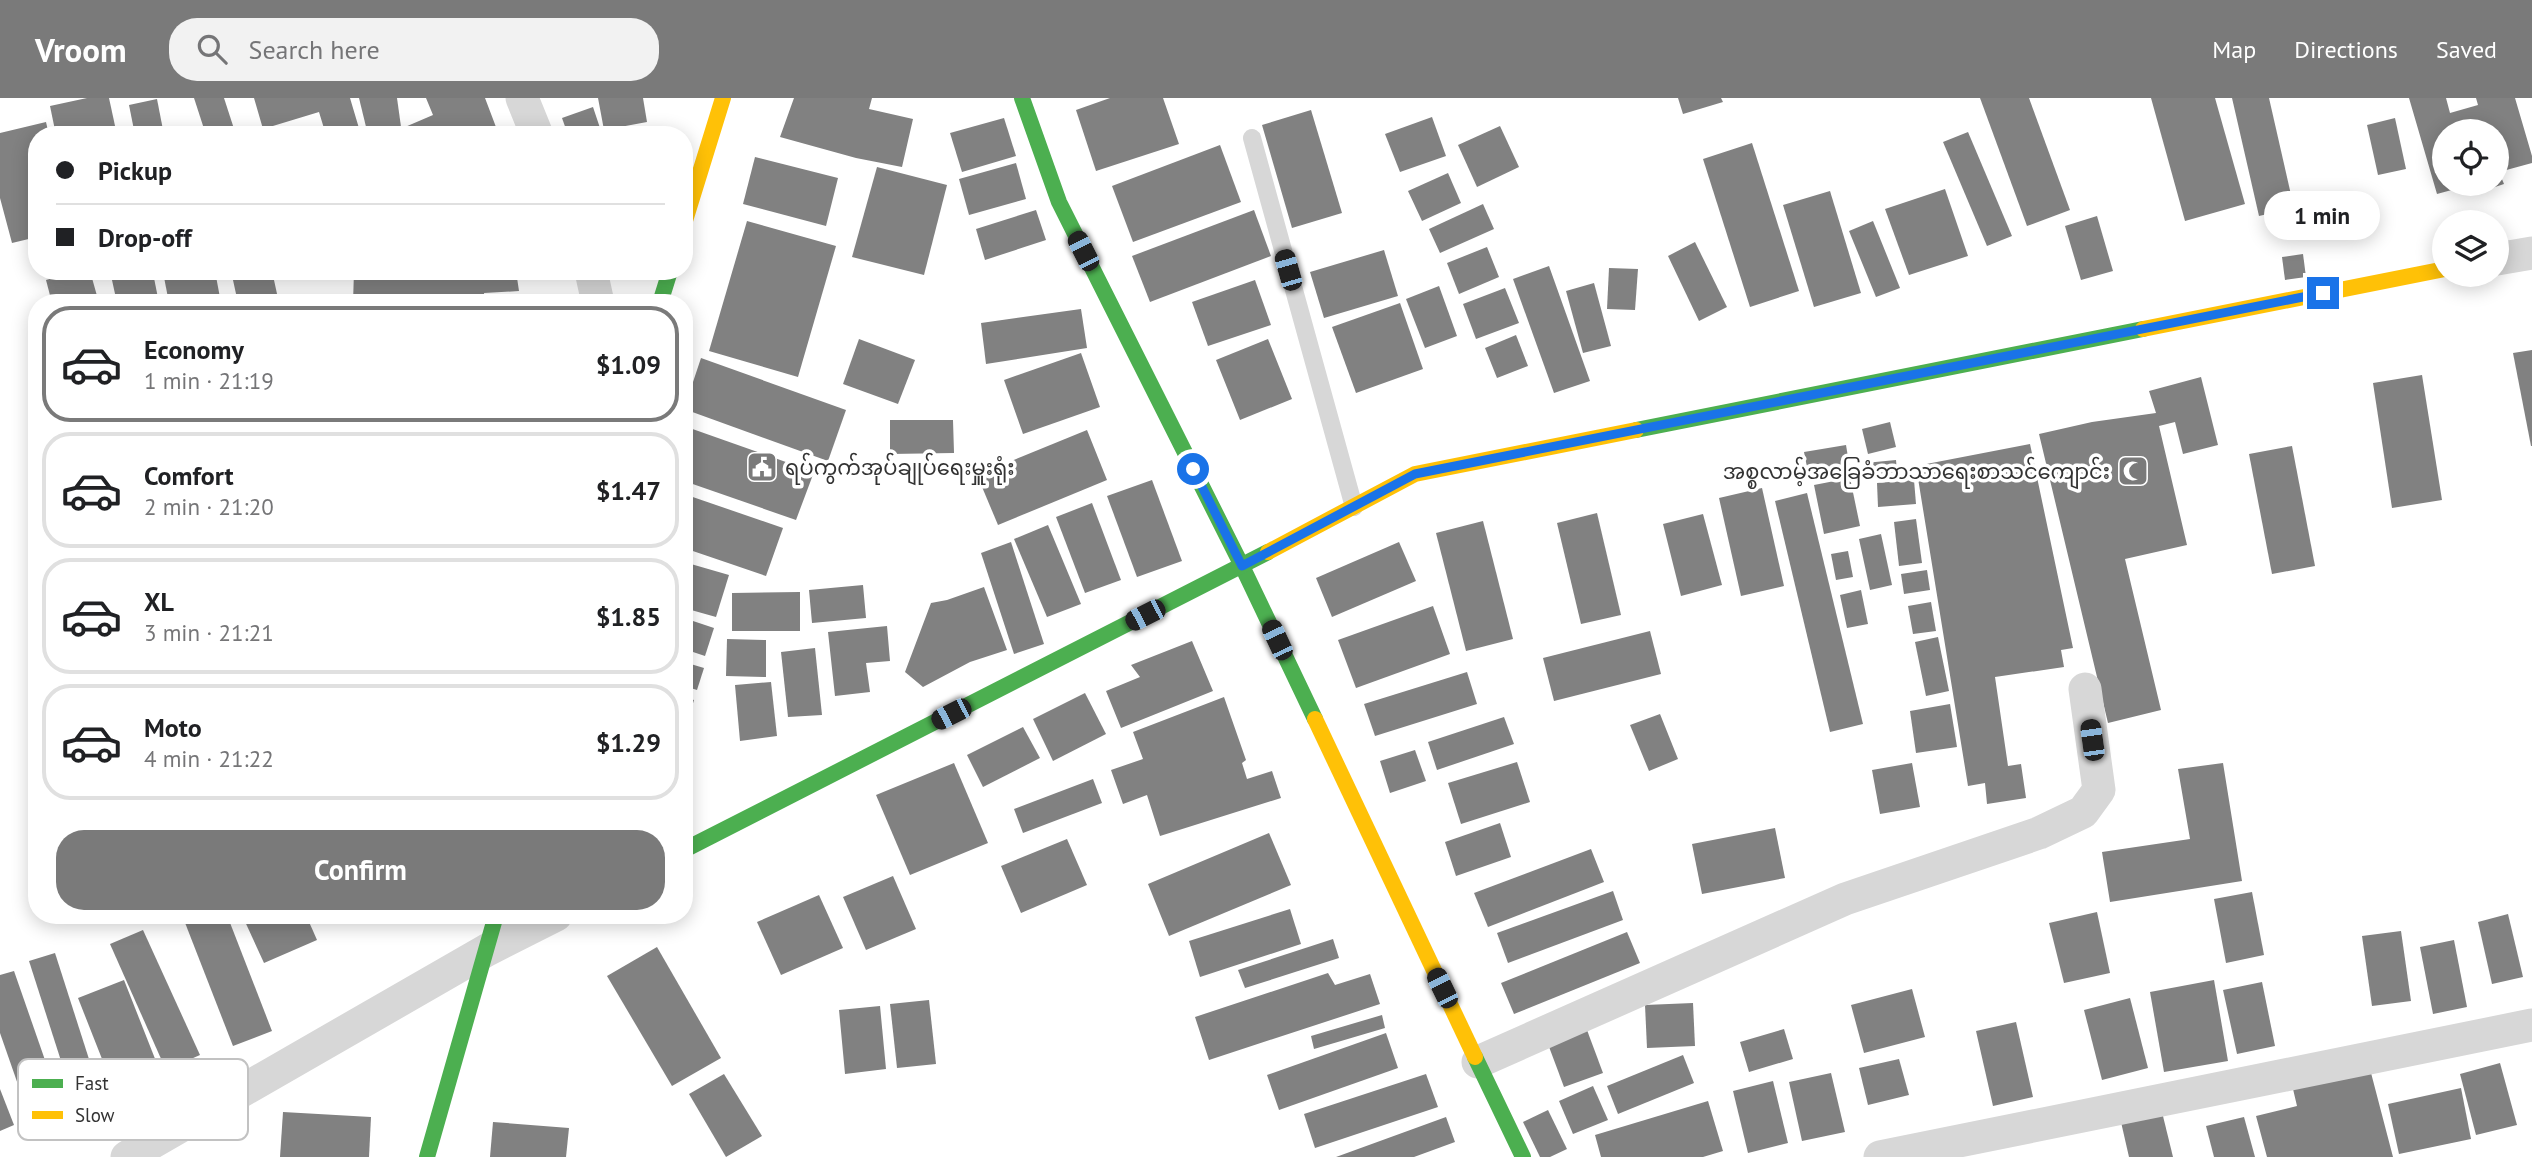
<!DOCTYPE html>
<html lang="en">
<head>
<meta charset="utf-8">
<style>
	:root { --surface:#fff; --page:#f2f2f2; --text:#202124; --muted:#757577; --line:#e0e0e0; --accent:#7a7a7a }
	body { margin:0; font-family:"PT Sans","Noto Sans Myanmar",sans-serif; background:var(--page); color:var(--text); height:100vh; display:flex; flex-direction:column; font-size:26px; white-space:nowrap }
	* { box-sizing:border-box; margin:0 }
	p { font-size:23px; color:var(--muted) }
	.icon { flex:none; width:38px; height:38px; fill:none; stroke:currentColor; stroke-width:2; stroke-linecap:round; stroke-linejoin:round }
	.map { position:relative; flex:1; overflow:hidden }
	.panel { position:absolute; left:28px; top:196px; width:665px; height:630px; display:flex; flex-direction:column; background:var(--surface); border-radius:28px; box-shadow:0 4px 18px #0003 }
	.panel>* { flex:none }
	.top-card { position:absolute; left:28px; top:28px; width:665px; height:154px; border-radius:28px; box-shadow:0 4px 18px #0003; display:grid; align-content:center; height:154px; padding:0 28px; background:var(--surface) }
	.tools { position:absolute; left:2432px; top:21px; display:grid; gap:14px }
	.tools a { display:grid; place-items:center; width:77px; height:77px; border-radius:50%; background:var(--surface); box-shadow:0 4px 18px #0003; font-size:35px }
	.end { position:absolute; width:32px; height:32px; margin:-16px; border:9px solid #1a73e8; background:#fff; box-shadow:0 0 0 4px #fff }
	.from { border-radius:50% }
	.bubble { position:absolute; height:49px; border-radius:24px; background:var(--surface); box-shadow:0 4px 18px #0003; font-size:23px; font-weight:800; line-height:49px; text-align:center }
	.car { position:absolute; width:21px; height:42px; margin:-21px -10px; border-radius:9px; box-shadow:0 0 5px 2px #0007; background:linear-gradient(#222 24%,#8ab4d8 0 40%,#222 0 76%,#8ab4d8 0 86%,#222 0) }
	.top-card b { display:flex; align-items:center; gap:24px; height:66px; font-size:26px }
	.top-card b+b { border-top:2px solid var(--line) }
	.top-card i { width:18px; height:18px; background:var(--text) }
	ul { padding:12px 0 0; list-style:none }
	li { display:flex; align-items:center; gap:21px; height:116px; margin:0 14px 10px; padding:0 14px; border:4px solid var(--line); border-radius:28px }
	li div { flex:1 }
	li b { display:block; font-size:26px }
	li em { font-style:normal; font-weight:800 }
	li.selected { border-color:var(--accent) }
	li>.icon { width:63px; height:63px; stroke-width:1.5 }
	.cta { display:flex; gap:14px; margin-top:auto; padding:14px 28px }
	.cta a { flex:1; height:80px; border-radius:28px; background:var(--accent); color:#fff; font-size:28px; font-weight:800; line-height:80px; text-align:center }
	header { display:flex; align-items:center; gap:42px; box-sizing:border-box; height:98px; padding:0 35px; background:var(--accent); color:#fff }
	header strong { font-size:33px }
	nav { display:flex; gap:38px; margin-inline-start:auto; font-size:24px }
	.search { width:490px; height:63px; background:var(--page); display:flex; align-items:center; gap:18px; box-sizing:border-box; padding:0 24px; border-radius:28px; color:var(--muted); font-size:26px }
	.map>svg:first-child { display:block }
	.building { fill:#818181 }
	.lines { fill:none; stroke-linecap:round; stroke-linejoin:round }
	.lane { stroke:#d7d7d7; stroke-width:18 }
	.street { stroke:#d7d7d7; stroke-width:33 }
	.fast { stroke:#4caf50; stroke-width:16 }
	.slow { stroke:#ffc107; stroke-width:16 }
	.route { stroke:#1a73e8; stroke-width:9 }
	.labels { text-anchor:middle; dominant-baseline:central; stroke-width:7; stroke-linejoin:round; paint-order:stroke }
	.poi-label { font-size:21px; fill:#333; stroke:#fff; text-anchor:start }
	.key { fill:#fff; stroke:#c2c2c2; stroke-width:2 }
	.key-label { font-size:19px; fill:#333 }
</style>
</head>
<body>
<header>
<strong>Vroom</strong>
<div class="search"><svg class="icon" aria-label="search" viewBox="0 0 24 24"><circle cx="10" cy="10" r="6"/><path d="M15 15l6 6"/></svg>Search here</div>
<nav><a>Map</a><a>Directions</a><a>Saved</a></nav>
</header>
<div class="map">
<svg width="2532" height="1059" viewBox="0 0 2532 1059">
	<rect width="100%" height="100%" fill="#fff"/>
	<g class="building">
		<polygon points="87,0 109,0 117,37 56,37 50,8"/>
		<polygon points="194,0 224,0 236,37 206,37"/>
		<polygon points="254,0 350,0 361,37 326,37 319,14 263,31"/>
		<polygon points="359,0 397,0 402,36 368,37"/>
		<polygon points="426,0 485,0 499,37 409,37 405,29 433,17"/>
		<polygon points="598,0 643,0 647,24 604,32"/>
		<polygon points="794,0 872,0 869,11 913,21 902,69 856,60 780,39"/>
		<polygon points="1110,0 1163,0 1179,46 1096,73 1076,12"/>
		<polygon points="1678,0 1721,0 1723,4 1683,16"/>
		<polygon points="1980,0 2029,0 2070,112 2027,128"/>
		<polygon points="2151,0 2215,0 2245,106 2185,123"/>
		<polygon points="2232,0 2269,0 2294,110 2259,118"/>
		<polygon points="2409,0 2446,0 2450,15 2478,7 2476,0 2515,0 2532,58 2532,65 2499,74 2504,86 2474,96 2471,86 2497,86 2497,33 2445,33 2445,86 2470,87 2437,96"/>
		<polygon points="157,1 164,37 135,37 129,7"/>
		<polygon points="593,9 602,36 568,37 562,20"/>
		<polygon points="1311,12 1342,115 1292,130 1262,27"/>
		<polygon points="1432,19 1446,58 1400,74 1385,36"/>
		<polygon points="1004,20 1016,58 962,74 950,35"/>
		<polygon points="2395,20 2406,71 2378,77 2367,27"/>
		<polygon points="46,24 49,37 37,37 37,139 12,145 0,100 0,35"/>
		<polygon points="1500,28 1519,69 1477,89 1458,47"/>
		<polygon points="1968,34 2012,138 1987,148 1943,44"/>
		<polygon points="1752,45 1799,193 1750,209 1703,61"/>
		<polygon points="1220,47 1241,104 1133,144 1112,88"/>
		<polygon points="755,59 838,80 826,128 743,106"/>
		<polygon points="1016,65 1026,101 969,117 959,81"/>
		<polygon points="877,69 947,87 924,177 852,159"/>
		<polygon points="1448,75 1461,105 1422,123 1408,93"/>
		<polygon points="1945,91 1968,158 1909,177 1885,111"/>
		<polygon points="1830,93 1861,195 1814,209 1783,107"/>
		<polygon points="1483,106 1494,131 1440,155 1429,131"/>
		<polygon points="1036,112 1046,142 985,162 976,131"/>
		<polygon points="1254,112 1271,158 1150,204 1132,158"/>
		<polygon points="2097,118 2113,173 2081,182 2065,128"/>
		<polygon points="747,123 836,148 798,279 709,253"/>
		<polygon points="1873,123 1900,190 1876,199 1849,133"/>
		<polygon points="1695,144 1727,209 1699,223 1668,158"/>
		<polygon points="1487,149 1499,179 1459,196 1447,165"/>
		<polygon points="1384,152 1398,198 1324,220 1310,174"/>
		<polygon points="2303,156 2306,179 2285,182 2282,159"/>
		<polygon points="1549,168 1590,283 1554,295 1513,181"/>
		<polygon points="1609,170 1638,171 1635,212 1607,211"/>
		<polygon points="77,173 90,173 99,205 52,205 46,182"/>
		<polygon points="215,173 221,205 169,205 163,174"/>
		<polygon points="231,173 272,173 279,205 238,205"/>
		<polygon points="354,173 516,173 519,193 484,195 485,205 353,205"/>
		<polygon points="153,175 159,205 117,205 112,182"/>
		<polygon points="1255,182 1271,227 1208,248 1192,204"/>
		<polygon points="1594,185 1611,248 1583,255 1566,193"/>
		<polygon points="1439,188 1457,238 1425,250 1406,201"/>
		<polygon points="1505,190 1519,225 1476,241 1463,206"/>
		<polygon points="1400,205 1423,271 1356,295 1332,229"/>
		<polygon points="1081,211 1087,250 986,266 981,225"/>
		<polygon points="1516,237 1528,268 1497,280 1485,250"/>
		<polygon points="859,241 915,262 898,306 843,286"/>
		<polygon points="1268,241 1292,301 1240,322 1216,262"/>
		<polygon points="2532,252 2532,348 2531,348 2513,255"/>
		<polygon points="1081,255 1100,309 1023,336 1004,282"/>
		<polygon points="701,260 846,312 828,363 684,311"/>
		<polygon points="2422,277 2442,402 2392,410 2373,285"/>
		<polygon points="2201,279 2218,347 2183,356 2175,324 2159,328 2187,447 2125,461 2161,612 2108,625 2039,336 2092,324 2156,315 2149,293"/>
		<polygon points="890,322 953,322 954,355 890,356"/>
		<polygon points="1890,324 1896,349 1868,356 1862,331"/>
		<polygon points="684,328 814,374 796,422 684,383"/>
		<polygon points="1087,332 1107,382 998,427 977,377"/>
		<polygon points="2030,346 2073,550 2061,552 2064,569 1995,579 2008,668 2021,666 2026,700 1987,706 1985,685 1968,688 1916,368"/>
		<polygon points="1846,347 1850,371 1809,379 1804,354"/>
		<polygon points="2292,348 2315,468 2272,476 2249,356"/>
		<polygon points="1896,362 1897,374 1866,377 1865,365"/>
		<polygon points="1850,380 1860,428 1824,436 1814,387"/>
		<polygon points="1152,382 1182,463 1137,479 1107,398"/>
		<polygon points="1914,382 1916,406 1878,409 1877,385"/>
		<polygon points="1762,390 1784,488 1741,498 1719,400"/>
		<polygon points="1807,395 1863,626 1830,634 1775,403"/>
		<polygon points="684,396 783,430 766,478 684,450"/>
		<polygon points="1092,405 1121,482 1085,495 1056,419"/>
		<polygon points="1597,415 1621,517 1581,526 1557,425"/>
		<polygon points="1703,416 1722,487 1681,498 1663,426"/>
		<polygon points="1916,421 1922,465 1899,468 1894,424"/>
		<polygon points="1483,423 1513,541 1466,553 1436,435"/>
		<polygon points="1048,427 1081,506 1047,519 1014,441"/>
		<polygon points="1881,436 1892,487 1870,492 1859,441"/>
		<polygon points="1011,444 1044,546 1014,556 981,455"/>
		<polygon points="1399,444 1416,483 1332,519 1316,480"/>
		<polygon points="1848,453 1853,479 1836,482 1831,456"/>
		<polygon points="684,464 729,477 716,519 684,510"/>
		<polygon points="1927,472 1930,492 1904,496 1901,476"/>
		<polygon points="863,487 866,520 812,525 809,492"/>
		<polygon points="984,489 1007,552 970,564 923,589 905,574 931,505 947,502"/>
		<polygon points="1861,492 1868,526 1847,530 1840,497"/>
		<polygon points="800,494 800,533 732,533 732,495"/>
		<polygon points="1931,504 1936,533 1913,536 1908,508"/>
		<polygon points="1433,508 1450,556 1356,590 1338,542"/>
		<polygon points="684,520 714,530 705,558 684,551"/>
		<polygon points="887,528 890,563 866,565 870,594 835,598 828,534"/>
		<polygon points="1650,533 1661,576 1554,603 1543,560"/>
		<polygon points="1938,539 1949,593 1926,598 1915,544"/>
		<polygon points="727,541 766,542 766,579 726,578"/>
		<polygon points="1192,543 1213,593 1121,630 1106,593 1140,579 1131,567"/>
		<polygon points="815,550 822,617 788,619 781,554"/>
		<polygon points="684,564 704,570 697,592 684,588"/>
		<polygon points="1467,574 1477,606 1375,638 1364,606"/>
		<polygon points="771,584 777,638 740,643 735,587"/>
		<polygon points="1085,595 1106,636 1053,663 1033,621"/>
		<polygon points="684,599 694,602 685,630 684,630"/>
		<polygon points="1224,599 1246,662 1242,665 1247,681 1272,673 1281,700 1160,738 1147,697 1123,706 1111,672 1143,661 1133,634"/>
		<polygon points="1950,606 1957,649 1916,655 1910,613"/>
		<polygon points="1660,616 1678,661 1649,673 1630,627"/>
		<polygon points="1504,619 1514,646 1437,672 1428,644"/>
		<polygon points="1023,629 1040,660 983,689 967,657"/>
		<polygon points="1415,652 1426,683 1390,695 1380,663"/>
		<polygon points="1517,664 1530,704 1461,726 1448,685"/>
		<polygon points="954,665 988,745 910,777 876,697"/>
		<polygon points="1912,665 1920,709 1880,716 1872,672"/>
		<polygon points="2223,665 2242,783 2110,804 2102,754 2190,741 2178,671"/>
		<polygon points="1093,681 1102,705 1023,735 1014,711"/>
		<polygon points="1500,725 1511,759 1456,778 1445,744"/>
		<polygon points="1775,730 1785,780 1702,796 1692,746"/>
		<polygon points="1269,735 1291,787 1169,838 1148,786"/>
		<polygon points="1067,741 1087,787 1021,815 1001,768"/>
		<polygon points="1591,751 1604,784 1488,829 1474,795"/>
		<polygon points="893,778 916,831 866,852 843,799"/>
		<polygon points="1613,793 1623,822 1508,865 1497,835"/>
		<polygon points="2252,794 2264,857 2226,865 2214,801"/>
		<polygon points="819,797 843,850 781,877 757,824"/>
		<polygon points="1290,811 1301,846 1200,879 1189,843"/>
		<polygon points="2097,814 2110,875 2064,885 2049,825"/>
		<polygon points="2508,816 2523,879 2492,886 2478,824"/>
		<polygon points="182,817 227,817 272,933 233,948"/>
		<polygon points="242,817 306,817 317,842 264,865"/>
		<polygon points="143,832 200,957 166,972 110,846"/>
		<polygon points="2401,833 2411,903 2372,908 2362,838"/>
		<polygon points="1627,834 1640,865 1514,916 1501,885"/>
		<polygon points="1333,841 1339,860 1245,890 1238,872"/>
		<polygon points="2454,842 2467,909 2433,916 2420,849"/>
		<polygon points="657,849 721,960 672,988 607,878"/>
		<polygon points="55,855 105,1011 79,1019 29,863"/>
		<polygon points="14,873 69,1031 37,1041 0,935 0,877"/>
		<polygon points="1328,875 1335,887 1370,876 1380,906 1209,962 1195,919"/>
		<polygon points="124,882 163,981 117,999 78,900"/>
		<polygon points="2214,882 2228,963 2164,974 2150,894"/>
		<polygon points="2262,884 2275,948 2237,956 2223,892"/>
		<polygon points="1912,891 1925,939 1864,955 1851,907"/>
		<polygon points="2130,900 2148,970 2102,982 2084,912"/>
		<polygon points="929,902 936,966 897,970 890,906"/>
		<polygon points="1693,905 1695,948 1647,950 1645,907"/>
		<polygon points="880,908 886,971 845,976 839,912"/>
		<polygon points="1382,917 1385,930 1314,951 1311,938"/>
		<polygon points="1584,924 1603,975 1564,989 1545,938"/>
		<polygon points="2016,924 2033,999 1993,1008 1976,933"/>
		<polygon points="1784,931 1793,961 1749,974 1740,944"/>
		<polygon points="1386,935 1398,970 1279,1012 1267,977"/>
		<polygon points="1683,957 1694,985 1618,1016 1607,988"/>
		<polygon points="1899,961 1909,997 1868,1007 1859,970"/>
		<polygon points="2500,965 2517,1027 2476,1037 2460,976"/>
		<polygon points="2370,971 2393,1059 2267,1059 2256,1018 2297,1008 2293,991"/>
		<polygon points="1831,975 1845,1034 1802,1043 1789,984"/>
		<polygon points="724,976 762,1038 726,1059 689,996"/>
		<polygon points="1426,976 1438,1009 1315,1050 1304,1016"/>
		<polygon points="1773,983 1788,1045 1748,1055 1733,993"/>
		<polygon points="1593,988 1608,1022 1573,1036 1559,1003"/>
		<polygon points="2461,990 2471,1041 2399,1056 2388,1006"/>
		<polygon points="0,991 14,1027 0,1033"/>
		<polygon points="1708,1003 1723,1053 1703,1059 1601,1059 1595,1037"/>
		<polygon points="1548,1012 1567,1051 1550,1059 1540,1059 1523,1024"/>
		<polygon points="283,1014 371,1019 369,1059 280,1059"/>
		<polygon points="2162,1014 2173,1059 2129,1059 2121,1024"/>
		<polygon points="1446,1019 1455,1044 1414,1059 1336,1059"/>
		<polygon points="2244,1019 2255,1059 2214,1059 2206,1028"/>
		<polygon points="493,1024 569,1030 566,1059 490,1059"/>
	</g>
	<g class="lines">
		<polyline class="lane" points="1252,40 1354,409"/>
		<g class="street">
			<polyline points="522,0 537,37"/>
			<polyline points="2497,161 2532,155"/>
			<polyline points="591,173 598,205"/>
			<polyline points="1478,964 1845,801 2039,735 2083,714 2099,692 2085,591"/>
			<polyline points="127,1059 487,852 556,817"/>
			<polyline points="1880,1059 2532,927"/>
		</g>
		<g class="fast">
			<polyline points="1022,0 1059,104 1242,468 1315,621"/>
			<polyline points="660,205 670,173"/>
			<polyline points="1636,332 2143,231"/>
			<polyline points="684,752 1268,454"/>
			<polyline points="1475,959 1523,1059"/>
			<polyline points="427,1059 496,817"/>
		</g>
		<g class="slow">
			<polyline points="684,126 723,0"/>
			<polyline points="2143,231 2445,171"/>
			<polyline points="1268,454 1415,376 1636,332"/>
			<polyline points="1315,621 1475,959"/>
		</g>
	</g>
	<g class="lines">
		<polyline class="route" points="1193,371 1242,468 1415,376 2323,195"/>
	</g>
	<defs>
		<g id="civic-square" transform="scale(1.575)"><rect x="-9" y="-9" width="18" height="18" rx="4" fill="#7a7a7a" stroke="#fff"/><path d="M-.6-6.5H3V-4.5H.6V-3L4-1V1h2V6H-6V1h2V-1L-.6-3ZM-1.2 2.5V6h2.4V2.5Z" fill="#fff"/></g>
		<g id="mosque-square" transform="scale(1.575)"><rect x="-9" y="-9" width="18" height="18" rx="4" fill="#7a7a7a" stroke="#fff"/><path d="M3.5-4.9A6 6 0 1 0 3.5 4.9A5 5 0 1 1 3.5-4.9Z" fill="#fff"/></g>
	</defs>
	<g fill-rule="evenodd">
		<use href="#civic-square" x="762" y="369"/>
		<use href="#mosque-square" x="2133" y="373"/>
	</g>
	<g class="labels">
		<g class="poi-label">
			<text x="785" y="369">ရပ်ကွက်အုပ်ချုပ်ရေးမှူးရုံး</text>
			<text x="2110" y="373" text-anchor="end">အစ္စလာမ့်အခြေခံဘာသာရေးစာသင်ကျောင်း</text>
		</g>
	</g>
	<rect x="18" y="961" width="230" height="81" rx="10" class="key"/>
	<rect x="32" y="981" width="31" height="9" fill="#4caf50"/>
	<rect x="32" y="1013" width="31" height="8" fill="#ffc107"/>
	<g class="key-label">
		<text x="75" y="992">Fast</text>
		<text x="75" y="1024">Slow</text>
	</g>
</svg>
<div class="tools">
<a><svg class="icon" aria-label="locate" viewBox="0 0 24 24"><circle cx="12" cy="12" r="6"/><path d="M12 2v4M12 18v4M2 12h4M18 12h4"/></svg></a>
<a><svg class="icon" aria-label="layers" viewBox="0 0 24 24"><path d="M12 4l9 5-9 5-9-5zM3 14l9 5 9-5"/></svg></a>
</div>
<i class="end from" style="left:1193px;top:371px"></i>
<i class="end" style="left:2323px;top:195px"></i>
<div class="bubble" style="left:2264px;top:93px;width:116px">1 min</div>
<i class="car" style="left:1083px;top:153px;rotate:333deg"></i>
<i class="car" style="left:1288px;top:172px;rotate:344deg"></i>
<i class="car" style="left:1145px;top:517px;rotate:243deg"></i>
<i class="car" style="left:1277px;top:542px;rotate:335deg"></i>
<i class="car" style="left:951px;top:616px;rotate:243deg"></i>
<i class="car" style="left:2092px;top:642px;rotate:352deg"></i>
<i class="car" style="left:1442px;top:890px;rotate:334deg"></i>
<div class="top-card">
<b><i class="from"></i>Pickup</b>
<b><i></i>Drop-off</b>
</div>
<section class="panel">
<ul>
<li class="selected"><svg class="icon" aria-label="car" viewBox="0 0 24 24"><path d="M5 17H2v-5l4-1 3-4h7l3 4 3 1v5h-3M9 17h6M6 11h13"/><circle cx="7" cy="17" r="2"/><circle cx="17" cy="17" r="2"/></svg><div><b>Economy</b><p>1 min · 21:19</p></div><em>$1.09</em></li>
<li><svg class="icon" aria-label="car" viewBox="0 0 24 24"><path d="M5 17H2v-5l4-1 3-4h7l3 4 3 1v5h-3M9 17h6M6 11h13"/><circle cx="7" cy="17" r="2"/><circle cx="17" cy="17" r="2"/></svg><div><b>Comfort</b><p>2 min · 21:20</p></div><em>$1.47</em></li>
<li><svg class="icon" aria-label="car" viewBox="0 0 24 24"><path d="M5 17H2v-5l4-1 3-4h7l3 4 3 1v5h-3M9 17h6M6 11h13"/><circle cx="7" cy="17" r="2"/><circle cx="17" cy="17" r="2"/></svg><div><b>XL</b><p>3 min · 21:21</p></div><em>$1.85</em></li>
<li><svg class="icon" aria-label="car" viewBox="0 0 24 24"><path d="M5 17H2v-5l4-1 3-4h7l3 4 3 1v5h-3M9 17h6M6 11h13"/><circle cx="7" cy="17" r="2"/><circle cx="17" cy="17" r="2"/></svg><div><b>Moto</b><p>4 min · 21:22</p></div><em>$1.29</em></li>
</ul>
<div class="cta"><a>Confirm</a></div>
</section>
</div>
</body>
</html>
